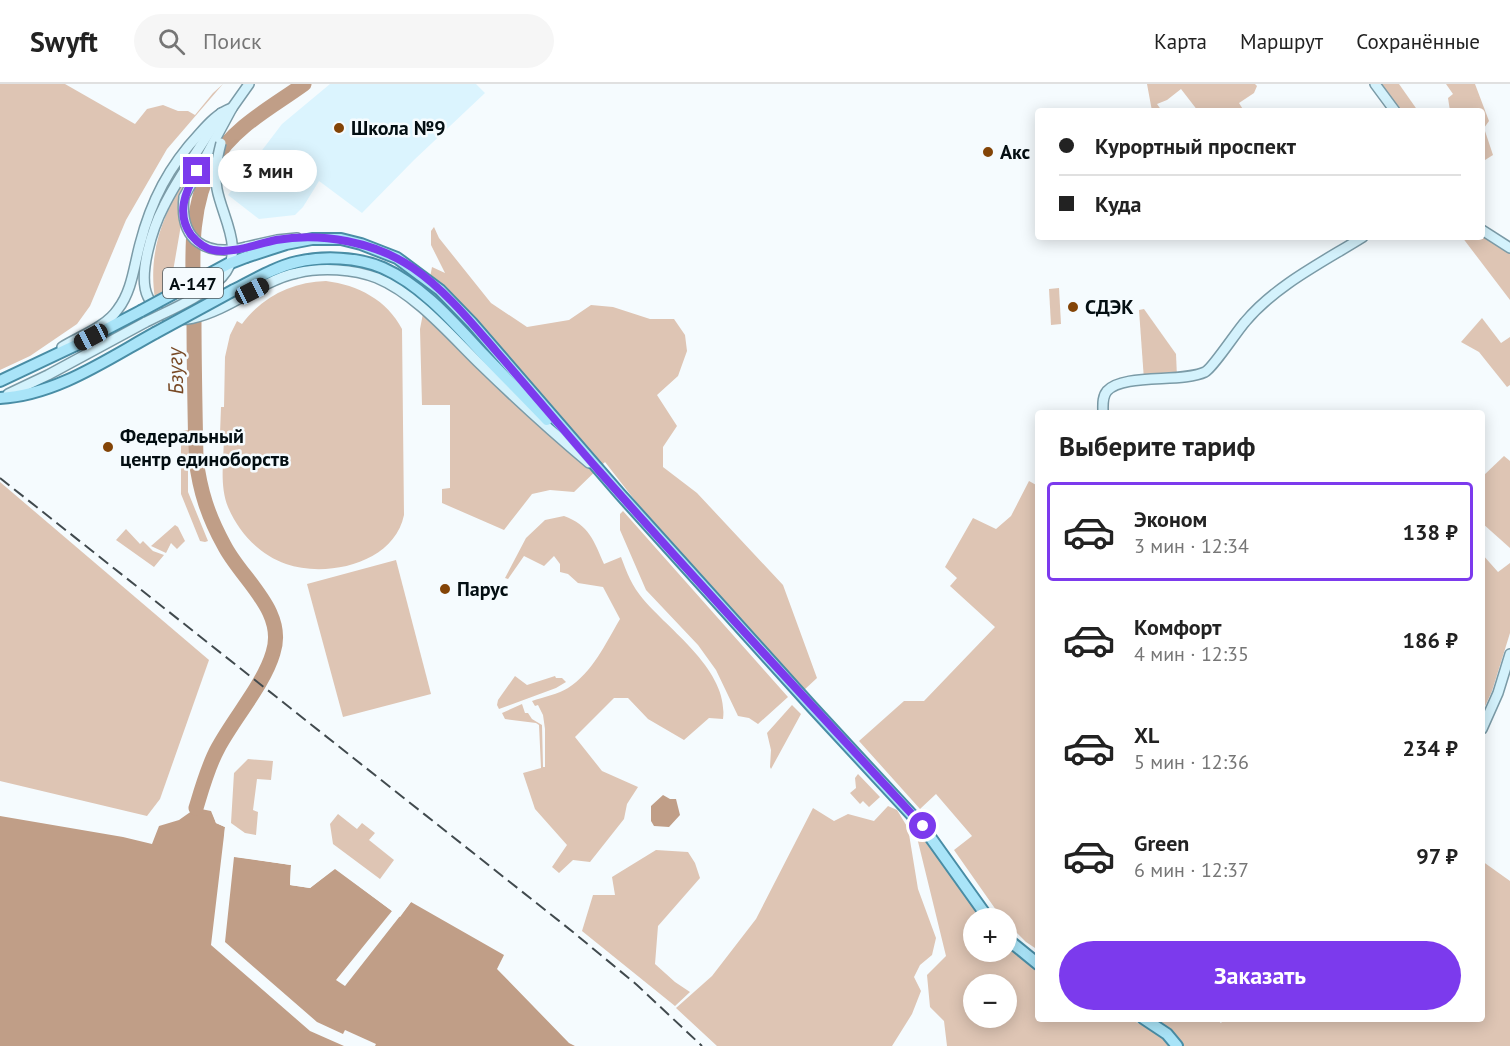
<!DOCTYPE html>
<html lang="ru">
<head>
<meta charset="utf-8">
<style>
	:root { --surface:#fff; --page:#f6f6f6; --text:#222; --muted:#767676; --line:#e0e0e0; --accent:#7c3aed }
	body { margin:0; font-family:"PT Sans",sans-serif; background:var(--page); color:var(--text); height:100vh; display:flex; flex-direction:column; font-size:22px; white-space:nowrap }
	* { box-sizing:border-box; margin:0 }
	p { font-size:20px; color:var(--muted) }
	.icon { flex:none; width:33px; height:33px; fill:none; stroke:currentColor; stroke-width:2; stroke-linecap:round; stroke-linejoin:round }
	.map { position:relative; flex:1; overflow:hidden }
	.panel { position:absolute; left:1035px; top:326px; width:450px; height:612px; display:flex; flex-direction:column; background:var(--surface); border-radius:6px; box-shadow:0 3px 15px #0003 }
	.panel>* { flex:none }
	.guide { position:absolute; left:1035px; top:24px; width:450px; height:132px; border-radius:6px; box-shadow:0 3px 15px #0003; display:grid; align-content:center; height:132px; padding:0 24px; background:var(--surface) }
	.tools { position:absolute; left:963px; top:824px; display:grid; gap:12px }
	.tools a { display:grid; place-items:center; width:54px; height:54px; border-radius:50%; background:var(--surface); box-shadow:0 3px 15px #0003; font-size:30px }
	.end { position:absolute; width:27px; height:27px; margin:-14px; border:8px solid #7c3aed; background:#fff; box-shadow:0 0 0 3px #fff }
	.from { border-radius:50% }
	.bubble { position:absolute; height:42px; border-radius:21px; background:var(--surface); box-shadow:0 3px 15px #0003; font-size:20px; font-weight:800; line-height:42px; text-align:center }
	.car { position:absolute; width:18px; height:36px; margin:-18px -9px; border-radius:8px; box-shadow:0 0 4px 2px #0007; background:linear-gradient(#222 24%,#8ab4d8 0 40%,#222 0 76%,#8ab4d8 0 86%,#222 0) }
	.guide b { display:flex; align-items:center; gap:21px; height:57px; font-size:22px }
	.guide b+b { border-top:2px solid var(--line) }
	.guide i { width:15px; height:15px; background:var(--text) }
	ul { padding:0; list-style:none }
	li { display:flex; align-items:center; gap:18px; height:99px; margin:0 12px 9px; padding:0 12px; border:3px solid transparent; border-radius:6px }
	li div { flex:1 }
	li b { display:block; font-size:22px }
	li em { font-style:normal; font-weight:800 }
	li.active { border-color:var(--accent) }
	li>.icon { width:54px; height:54px; stroke-width:1.5 }
	h2 { padding:0 24px; font-size:27px; line-height:72px }
	.cta { display:flex; gap:12px; margin-top:auto; padding:12px 24px }
	.cta a { flex:1; height:69px; border-radius:36px; background:var(--accent); color:#fff; font-size:24px; font-weight:800; line-height:69px; text-align:center }
	header { display:flex; align-items:center; gap:36px; box-sizing:border-box; height:84px; padding:0 30px; background:var(--surface); border-bottom:2px solid var(--line) }
	header strong { font-size:28px }
	nav { display:flex; gap:33px; margin-inline-start:auto; font-size:21px }
	.search { width:420px; height:54px; background:var(--page); display:flex; align-items:center; gap:15px; box-sizing:border-box; padding:0 21px; border-radius:33px; color:var(--muted); font-size:22px }
	.map>svg:first-child { display:block }
	.built { fill:#dbf4fe }
	.green { fill:#dec5b4; fill-rule:evenodd }
	.water { fill:#c09e87 }
	.pier { fill:#f5fbfe }
	.lines { fill:none; stroke-linecap:round; stroke-linejoin:round }
	.river { stroke:#c09e87; stroke-width:15 }
	.secondary-casing { stroke:#7b9ba7; stroke-width:12 }
	.primary-casing { stroke:#498da5; stroke-width:14 }
	.secondary { stroke:#d4f2fc; stroke-width:9 }
	.primary { stroke:#a9e4f8; stroke-width:10 }
	.rail { stroke:#414a4e; stroke-width:2; stroke-dasharray:12 6; stroke-linecap:butt }
	.secondary-bridge-casing { stroke:#7b9ba7; stroke-width:12; stroke-linecap:butt }
	.primary-bridge-casing { stroke:#498da5; stroke-width:14; stroke-linecap:butt }
	.secondary-bridge { stroke:#d4f2fc; stroke-width:9 }
	.primary-bridge { stroke:#a9e4f8; stroke-width:10 }
	.route { stroke:#7c3aed; stroke-width:8 }
	.poi-dot { fill:#834407; stroke:#f5fbfe; stroke-width:2 }
	.labels { text-anchor:middle; dominant-baseline:central; stroke-width:5; stroke-linejoin:round; paint-order:stroke }
	.shield { fill:#f5fbfe; stroke:#4c5559; stroke-width:1.5 }
	.shield-label { font-size:18px; font-weight:bold; fill:#030e12 }
	.poi-label { font-size:20px; font-weight:bold; fill:#030e12; stroke:#f5fbfe; text-anchor:start }
	.water-label { font-size:21px; font-style:italic; fill:#784925; stroke:#f5fbfe }
</style>
</head>
<body>
<header>
<strong>Swyft</strong>
<div class="search"><svg class="icon" aria-label="search" viewBox="0 0 24 24"><circle cx="10" cy="10" r="6"/><path d="M15 15l6 6"/></svg>Поиск</div>
<nav><a>Карта</a><a>Маршрут</a><a>Сохранённые</a></nav>
</header>
<div class="map">
<svg width="1510" height="962" viewBox="0 0 1510 962">
	<rect width="100%" height="100%" fill="#f5fbfe"/>
	<polygon class="built" points="330,0 476,0 485,9 414,76 362,129 319,97 303,123 295,131 259,135 228,111 282,40"/>
	<g class="green">
		<polygon points="0,0 65,0 135,40 147,25 163,21 178,27 188,27 195,31 213,9 223,0 167,65 126,136 90,222 77,240 30,272 0,286"/>
		<polygon points="1147,0 1255,0 1257,2 1254,9 1239,19 1244,27 1198,27 1181,5 1167,16 1157,20 1162,27 1152,27"/>
		<polygon points="1375,0 1399,0 1418,27 1395,27"/>
		<polygon points="1446,0 1475,0 1489,37 1484,44 1493,71 1485,76 1482,72 1482,27 1450,27 1448,14 1453,10"/>
		<path d="M186,93L180,112L179,127L181,141L172,193L173,204L155,215C148,168 162,133 186,93Z"/>
		<polygon points="434,143 439,154 491,219 527,243 569,236 591,221 613,223 650,235 674,235 685,251 687,267 678,292 657,311 677,342 663,363 663,383 697,409 783,501 817,594 803,607 658,446 605,378 574,408 550,406 532,410 504,446 442,419 442,405 450,404 450,321 422,321 420,245 432,183 445,189 431,161 431,147"/>
		<polygon points="1482,146 1510,164 1510,216 1462,153 1482,153"/>
		<path d="M326,197C358,201 387,216 402,245L404,431C394,480 326,494 286,480C259,470 239,449 228,423C219,401 224,374 224,351L220,350L221,323H224L225,273L230,251L237,237L242,240C263,212 292,198 326,197Z"/>
		<polygon points="1059,204 1061,240 1051,241 1049,205"/>
		<polygon points="1144,225 1176,270 1177,293 1144,296 1139,226"/>
		<polygon points="1482,234 1501,259 1510,253 1510,301 1507,303 1479,268 1461,258"/>
		<polygon points="188,346 188,408 208,457 205,458 200,457 181,410 181,350 182,347"/>
		<polygon points="1504,372 1510,377 1510,464 1482,439 1482,393"/>
		<polygon points="1029,397 1038,402 1038,866 1026,858 1007,839 1006,834 1001,833 954,766 972,752 936,710 920,725 859,657 904,617 924,617 995,543 950,502 957,494 945,483 973,434 996,445 1011,432"/>
		<polygon points="0,398 209,576 160,715 147,732 0,697"/>
		<polygon points="623,427 788,613 758,640 749,634 738,632 716,586 698,561 646,506 620,446 620,430"/>
		<path d="M564,432C589,441 594,457 604,480L621,473C627,489 632,502 643,515C671,548 729,587 723,635L709,634L684,656L648,635L628,614H614L575,653L602,687L638,703L627,720L624,735L590,778L573,776L559,789L552,783L567,761L535,725L523,689L541,684L539,641L536,639L505,635L502,629L522,620L525,629H528L532,635L542,641L543,683H545V645L543,631L538,621L535,622L532,617C543,613 559,610 568,604C592,589 606,559 620,535L603,503L578,499L568,490L560,488V480L554,472L544,482L524,472L508,495L505,494L526,454L545,436Z"/>
		<polygon points="175,441 178,443 185,457 177,465 171,459 166,469 151,462"/>
		<polygon points="126,445 140,460 143,457 153,467 164,471 154,483 116,456"/>
		<polygon points="1482,470 1498,488 1510,479 1510,549 1492,607 1482,629"/>
		<polygon points="396,476 431,610 343,633 307,500"/>
		<polygon points="515,592 527,601 555,592 556,594 562,594 566,598 556,604 499,625 497,621 498,616"/>
		<polygon points="792,621 801,630 771,685 770,683 771,666 767,649"/>
		<polygon points="248,675 273,677 271,696 257,695 253,726 258,728 256,751 245,749 231,739 234,689"/>
		<polygon points="858,690 880,713 869,723 863,717 860,720 850,709 856,704 855,694"/>
		<polygon points="888,722 897,726 908,744 918,805 936,854 932,871 920,881 914,893 921,907 912,930 892,962 717,962 676,924 712,892 756,835 813,724 834,737 848,730 874,737"/>
		<polygon points="338,730 357,745 362,739 375,749 369,756 394,776 380,795 333,760 330,740"/>
		<path d="M912,733L985,834H974V867H1006L1007,859L1038,888V934L1130,935L1162,951L1172,962H947L944,937L930,923L927,891L946,872ZM974,900H1006V933H974Z"/>
		<polygon points="656,766 688,768 695,779 700,794 658,842 655,880 675,898 690,908 675,922 582,847 593,811 615,811 612,793"/>
		<polygon points="1482,777 1510,797 1510,962 1181,962 1152,934 1214,934 1221,939 1225,934 1482,934"/>
	</g>
	<g class="water">
		<polygon points="663,711 670,715 676,715 680,731 669,743 654,742 651,737 651,722"/>
		<polygon points="196,724 211,727 216,739 225,743 223,771 291,781 290,801 310,804 335,784 400,833 411,818 504,871 497,885 569,959 575,962 0,962 0,732 123,753 152,760 159,742 179,736"/>
	</g>
	<polygon class="pier" points="211,724 218,737 228,742 226,768 292,778 294,781 293,798 309,801 335,782 399,829 409,816 411,818 345,902 336,896 392,827 335,785 310,804 290,801 291,781 234,773 225,858 317,938 343,950 345,946 376,960 375,962 344,962 310,947 211,861 225,743 216,739"/>
	<g class="lines">
		<path class="river" d="M196,724C202,704 208,682 218,664C234,634 264,600 273,569C287,527 241,495 224,461C208,432 200,407 196,375C195,328 194,280 194,233C193,179 187,126 214,77C233,43 274,22 304,0"/>
		<g class="secondary-casing">
			<g id="secondary">
				<polyline points="1375,0 1395,27"/>
				<path d="M221,29C203,61 180,89 164,122C153,143 137,191 148,213C171,264 236,214 267,200C277,195 286,191 297,189C322,183 353,185 377,194C416,210 452,253 481,281C516,315 552,348 589,379"/>
				<polyline points="184,113 232,24 249,0"/>
				<polyline points="1482,146 1510,164"/>
				<polyline points="246,163 277,156 297,154"/>
				<path d="M62,263C80,252 106,243 118,225C132,207 134,182 140,160C151,117 169,82 200,49C209,39 218,29 232,24"/>
				<polyline points="8,310 48,291 146,238"/>
				<path d="M1103,328C1103,321 1102,313 1107,307C1123,289 1182,299 1205,288C1212,285 1237,247 1245,238C1276,201 1323,178 1363,153"/>
				<polyline points="1482,645 1498,609 1510,570"/>
			</g>
		</g>
		<g class="primary-casing">
			<g id="primary">
				<polyline points="246,173 286,160 312,155 341,155 361,160 397,174 440,206 472,239 620,410 812,623 923,743 988,834"/>
				<path d="M234,206C254,196 275,183 297,178C323,172 358,173 383,184C423,202 454,239 483,270C504,292 526,314 547,336"/>
				<polyline points="0,297 74,262 141,227"/>
				<path d="M0,314C56,311 106,276 155,249"/>
				<polyline points="1006,854 1038,880"/>
				<polyline points="1143,934 1167,950 1177,962"/>
			</g>
		</g>
		<use href="#secondary" class="secondary"/>
		<use href="#primary" class="primary"/>
		<polyline class="rail" points="0,394 573,848 637,901 702,962"/>
		<g class="secondary-bridge-casing">
			<g id="secondary-bridge">
				<path d="M184,113C179,157 206,173 246,163"/>
				<path d="M146,238C170,226 204,212 222,193C246,167 222,133 217,105C214,88 217,75 221,59"/>
			</g>
		</g>
		<g class="primary-bridge-casing">
			<g id="primary-bridge">
				<polyline points="141,227 228,180 246,173"/>
				<polyline points="155,249 234,206"/>
			</g>
		</g>
		<use href="#secondary-bridge" class="secondary-bridge"/>
		<use href="#primary-bridge" class="primary-bridge"/>
	</g>
	<g class="lines">
		<path class="route" d="M197,87C185,108 176,130 191,151C197,158 204,164 213,166C233,170 256,160 276,156C322,148 375,158 413,184C445,206 471,238 496,267C531,307 565,348 600,388C706,508 815,625 923,742"/>
	</g>
	<g class="poi-dot">
		<circle cx="339" cy="44" r="6"/>
		<circle cx="988" cy="68" r="6"/>
		<circle cx="1073" cy="223" r="6"/>
		<circle cx="108" cy="363" r="6"/>
		<circle cx="445" cy="505" r="6"/>
	</g>
	<g class="labels">
		<rect class="shield" x="163" y="184" width="60" height="30" rx="4.5"/>
		<g class="shield-label">
			<text x="193" y="199">А-147</text>
		</g>
		<g class="poi-label">
			<text x="351" y="44">Школа №9</text>
			<text x="1000" y="68">Акс</text>
			<text x="1085" y="223">СДЭК</text>
			<text x="120" y="352">Федеральный<tspan x="120" dy="23">центр единоборств</tspan></text>
			<text x="457" y="505">Парус</text>
		</g>
		<g class="water-label">
			<text transform="translate(175 287) rotate(-92)">Бзугу</text>
		</g>
	</g>
</svg>
<div class="tools">
<a>+</a>
<a>−</a>
</div>
<i class="end from" style="left:923px;top:742px"></i>
<i class="end" style="left:197px;top:87px"></i>
<div class="bubble" style="left:218px;top:66px;width:99px">3 мин</div>
<i class="car" style="left:252px;top:207px;rotate:63deg"></i>
<i class="car" style="left:91px;top:253px;rotate:242deg"></i>
<div class="guide">
<b><i class="from"></i>Курортный проспект</b>
<b><i></i>Куда</b>
</div>
<section class="panel">
<h2>Выберите тариф</h2>
<ul>
<li class="active"><svg class="icon" aria-label="car" viewBox="0 0 24 24"><path d="M5 17H2v-5l4-1 3-4h7l3 4 3 1v5h-3M9 17h6M6 11h13"/><circle cx="7" cy="17" r="2"/><circle cx="17" cy="17" r="2"/></svg><div><b>Эконом</b><p>3 мин · 12:34</p></div><em>138 ₽</em></li>
<li><svg class="icon" aria-label="car" viewBox="0 0 24 24"><path d="M5 17H2v-5l4-1 3-4h7l3 4 3 1v5h-3M9 17h6M6 11h13"/><circle cx="7" cy="17" r="2"/><circle cx="17" cy="17" r="2"/></svg><div><b>Комфорт</b><p>4 мин · 12:35</p></div><em>186 ₽</em></li>
<li><svg class="icon" aria-label="car" viewBox="0 0 24 24"><path d="M5 17H2v-5l4-1 3-4h7l3 4 3 1v5h-3M9 17h6M6 11h13"/><circle cx="7" cy="17" r="2"/><circle cx="17" cy="17" r="2"/></svg><div><b>XL</b><p>5 мин · 12:36</p></div><em>234 ₽</em></li>
<li><svg class="icon" aria-label="car" viewBox="0 0 24 24"><path d="M5 17H2v-5l4-1 3-4h7l3 4 3 1v5h-3M9 17h6M6 11h13"/><circle cx="7" cy="17" r="2"/><circle cx="17" cy="17" r="2"/></svg><div><b>Green</b><p>6 мин · 12:37</p></div><em>97 ₽</em></li>
</ul>
<div class="cta"><a>Заказать</a></div>
</section>
</div>
</body>
</html>
